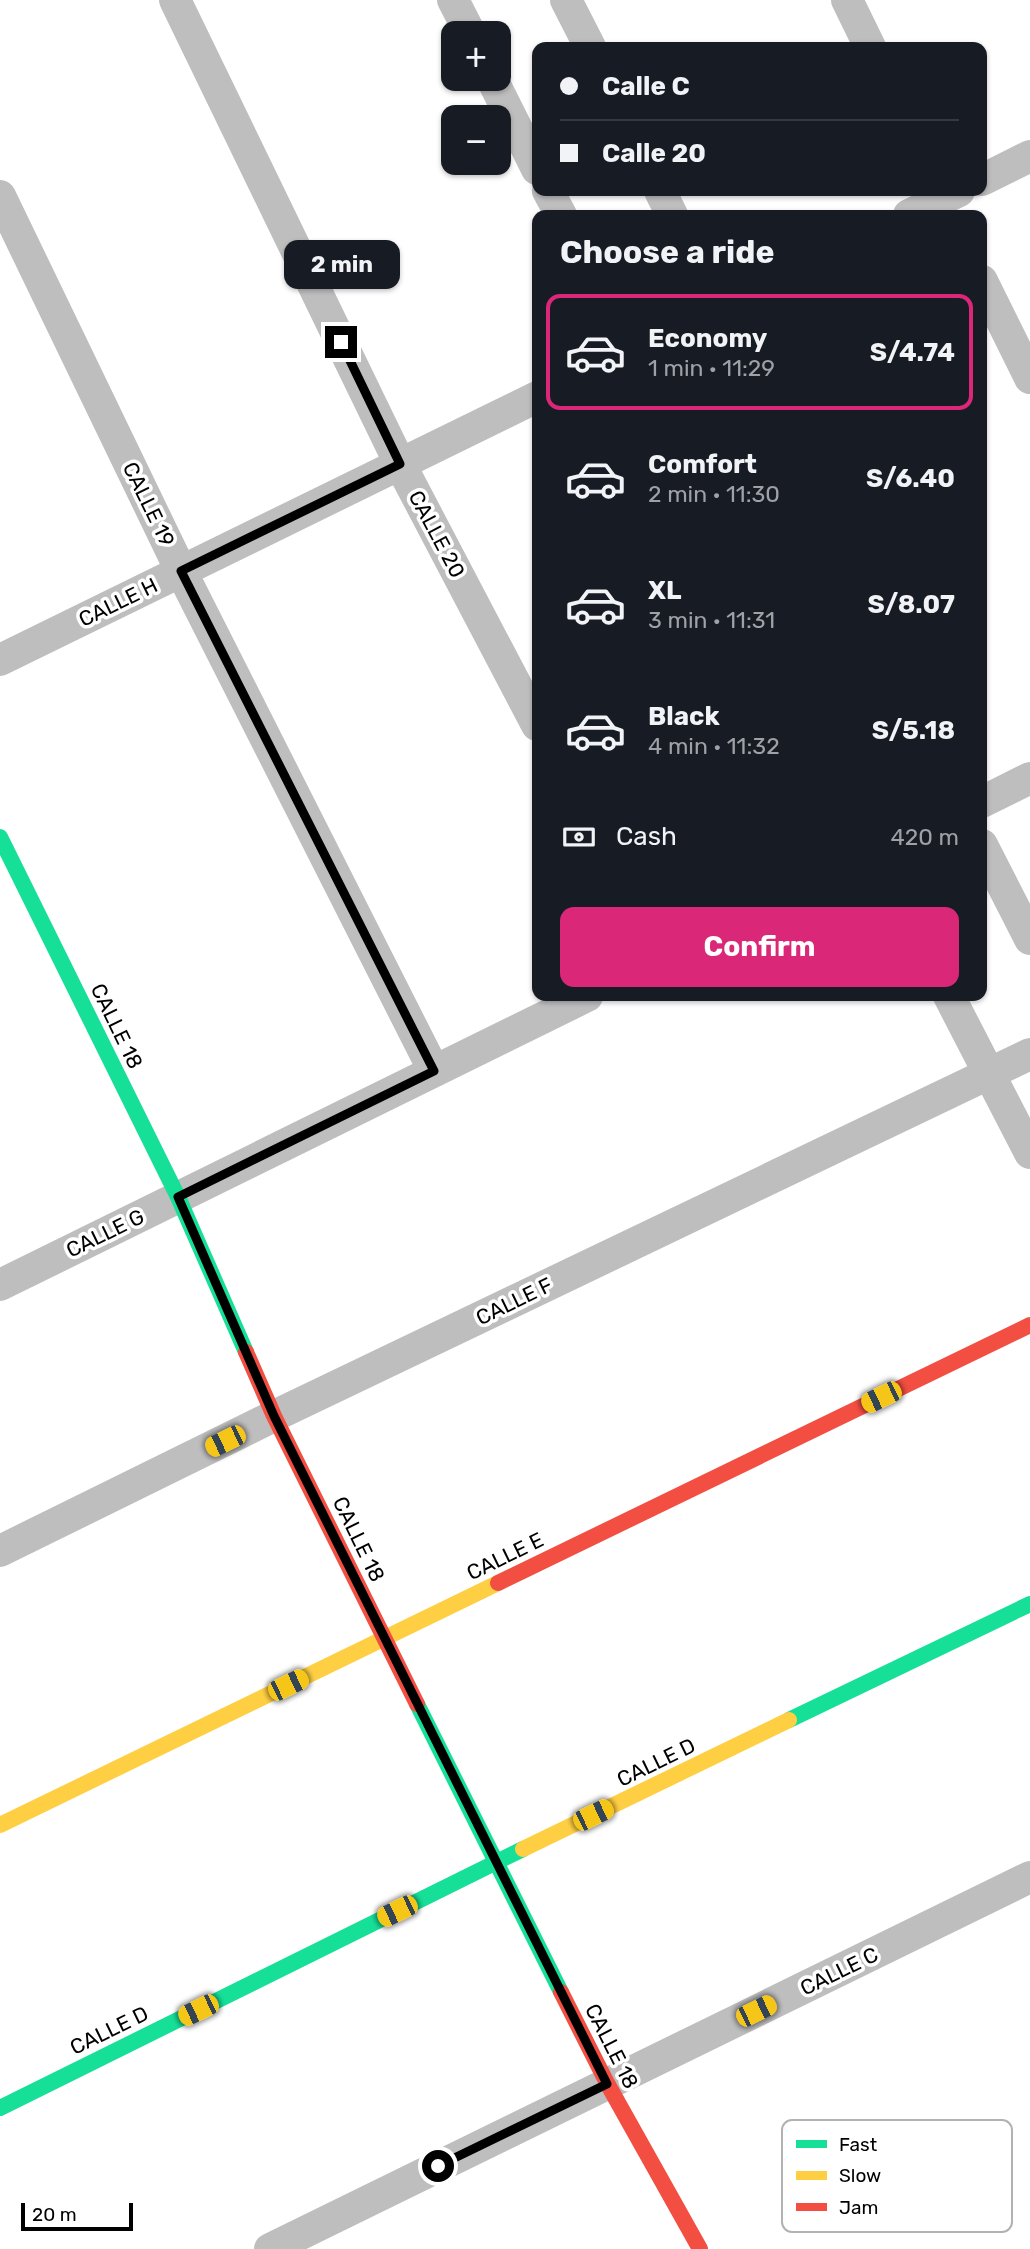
<!DOCTYPE html>
<html lang="en">
<head>
<meta charset="utf-8">
<style>
	:root { --surface:#171b24; --page:#20242c; --text:#f1f3f6; --muted:#9ea1a6; --line:#363941; --accent:#db2777 }
	body { margin:0; font-family:Rubik,sans-serif; background:var(--page); color:var(--text); height:100vh; display:flex; flex-direction:column; font-size:26px; white-space:nowrap }
	* { box-sizing:border-box; margin:0 }
	p { font-size:23px; color:var(--muted) }
	.icon { flex:none; width:38px; height:38px; fill:none; stroke:currentColor; stroke-width:2; stroke-linecap:round; stroke-linejoin:round }
	.map { position:relative; flex:1; overflow:hidden }
	.panel { position:absolute; left:532px; top:210px; width:455px; height:791px; display:flex; flex-direction:column; background:var(--surface); border-radius:14px; box-shadow:0 2px 5px #0004 }
	.panel>* { flex:none }
	.banner { position:absolute; left:532px; top:42px; width:455px; height:154px; border-radius:14px; box-shadow:0 2px 5px #0004; display:grid; align-content:center; height:154px; padding:0 28px; background:var(--surface) }
	.tools { position:absolute; left:441px; top:21px; display:grid; gap:14px }
	.tools a { display:grid; place-items:center; width:70px; height:70px; border-radius:14px; background:var(--surface); box-shadow:0 2px 5px #0004; font-size:35px }
	.scale { position:absolute; left:21px; bottom:18px; width:112px; box-sizing:border-box; padding-left:7px; border:4px solid #000; border-top:0; font-size:19px; line-height:24px; white-space:nowrap; color:#000; -webkit-text-stroke:5px #fff; paint-order:stroke }
	.end { position:absolute; width:32px; height:32px; margin:-16px; border:9px solid #000; background:#fff; box-shadow:0 0 0 4px #fff }
	.from { border-radius:50% }
	.bubble { position:absolute; height:49px; border-radius:14px; background:var(--surface); box-shadow:0 2px 5px #0004; font-size:23px; font-weight:700; line-height:49px; text-align:center }
	.car { position:absolute; width:21px; height:42px; margin:-21px -10px; border-radius:9px; box-shadow:0 0 5px 2px #0007; background:linear-gradient(#f5c518 24%,#345 0 40%,#f5c518 0 76%,#345 0 86%,#f5c518 0) }
	.banner b { display:flex; align-items:center; gap:24px; height:66px; font-size:26px }
	.banner b+b { border-top:2px solid var(--line) }
	.banner i { width:18px; height:18px; background:var(--text) }
	ul { padding:0; list-style:none }
	li { display:flex; align-items:center; gap:21px; height:116px; margin:0 14px 10px; padding:0 14px; border:4px solid transparent; border-radius:14px }
	li div { flex:1 }
	li b { display:block; font-size:26px }
	li em { font-style:normal; font-weight:700 }
	li.active { border-color:var(--accent) }
	li>.icon { width:63px; height:63px; stroke-width:1.5 }
	h2 { padding:0 28px; font-size:32px; line-height:84px }
	.pay { display:flex; align-items:center; gap:18px; height:77px; padding:0 28px; font-size:26px }
	.pay p { margin-inline-start:auto }
	.button { display:flex; gap:14px; margin-top:auto; padding:14px 28px }
	.button a { flex:1; height:80px; border-radius:14px; background:var(--accent); color:#fff; font-size:28px; font-weight:700; line-height:80px; text-align:center }
	.map>svg:first-child { display:block }
	.lines { fill:none; stroke-linecap:round; stroke-linejoin:round }
	.street { stroke:#bebebe; stroke-width:32 }
	.fast { stroke:#16e098; stroke-width:16 }
	.slow { stroke:#ffcf43; stroke-width:16 }
	.jam { stroke:#f24e42; stroke-width:16 }
	.route { stroke:#000; stroke-width:9 }
	.labels { text-anchor:middle; dominant-baseline:central; stroke-width:7; stroke-linejoin:round; paint-order:stroke }
	.street-label { font-size:21px; fill:#000; stroke:#fff }
	.key { fill:#fff; stroke:#b2b2b2; stroke-width:2 }
	.key-label { font-size:19px; fill:#000 }
</style>
</head>
<body>
<div class="map">
<svg width="1030" height="2249" viewBox="0 0 1030 2249">
	<rect width="100%" height="100%" fill="#fff"/>
	<g class="lines">
		<g class="street">
			<polyline points="175,0 400,464 537,725"/>
			<polyline points="453,0 470,33"/>
			<polyline points="566,0 590,47"/>
			<polyline points="847,0 870,47"/>
			<polyline points="492,79 537,169"/>
			<polyline points="982,180 1030,156"/>
			<polyline points="548,191 561,215"/>
			<polyline points="660,191 672,215"/>
			<polyline points="0,196 181,571 434,1071"/>
			<polyline points="909,215 959,191"/>
			<polyline points="982,281 1030,378"/>
			<polyline points="0,660 537,397"/>
			<polyline points="982,802 1030,778"/>
			<polyline points="982,845 1030,939"/>
			<polyline points="949,996 1030,1153"/>
			<polyline points="0,1285 587,996"/>
			<polyline points="0,1551 274,1416 1030,1054"/>
			<polyline points="270,2249 1030,1877"/>
		</g>
		<g class="fast">
			<polyline points="0,837 178,1197 246,1352"/>
			<polyline points="417,1704 561,1992"/>
			<polyline points="789,1720 1030,1604"/>
			<polyline points="0,2108 523,1849"/>
		</g>
		<g class="slow">
			<polyline points="0,1825 498,1583"/>
			<polyline points="523,1849 789,1720"/>
		</g>
		<g class="jam">
			<polyline points="246,1352 274,1416 417,1704"/>
			<polyline points="498,1583 1030,1325"/>
			<polyline points="561,1992 607,2083 700,2249"/>
		</g>
	</g>
	<g class="lines">
		<polyline class="route" points="341,342 400,464 181,571 434,1071 178,1197 274,1416 607,2084 438,2166"/>
	</g>
	<g class="labels">
		<g class="street-label">
			<text transform="translate(149 504) rotate(64)">CALLE 19</text>
			<text transform="translate(437 534) rotate(62)">CALLE 20</text>
			<text transform="translate(118 602) rotate(-26)">CALLE H</text>
			<text transform="translate(117 1026) rotate(64)">CALLE 18</text>
			<text transform="translate(105 1233) rotate(-26)">CALLE G</text>
			<text transform="translate(514 1301) rotate(-26)">CALLE F</text>
			<text transform="translate(359 1539) rotate(64)">CALLE 18</text>
			<text transform="translate(505 1556) rotate(-26)">CALLE E</text>
			<text transform="translate(656 1762) rotate(-26)">CALLE D</text>
			<text transform="translate(839 1971) rotate(-26)">CALLE C</text>
			<text transform="translate(109 2030) rotate(-26)">CALLE D</text>
			<text transform="translate(612 2046) rotate(63)">CALLE 18</text>
		</g>
	</g>
	<rect x="782" y="2120" width="230" height="112" rx="10" class="key"/>
	<rect x="796" y="2140" width="31" height="8" fill="#16e098"/>
	<rect x="796" y="2171" width="31" height="9" fill="#ffcf43"/>
	<rect x="796" y="2203" width="31" height="8" fill="#f24e42"/>
	<g class="key-label">
		<text x="839" y="2151">Fast</text>
		<text x="839" y="2182">Slow</text>
		<text x="839" y="2214">Jam</text>
	</g>
</svg>
<div class="tools">
<a>+</a>
<a>−</a>
</div>
<div class="scale">20 m</div>
<i class="end from" style="left:438px;top:2166px"></i>
<i class="end" style="left:341px;top:342px"></i>
<div class="bubble" style="left:284px;top:240px;width:116px">2 min</div>
<i class="car" style="left:881px;top:1397px;rotate:244deg"></i>
<i class="car" style="left:225px;top:1441px;rotate:244deg"></i>
<i class="car" style="left:288px;top:1685px;rotate:64deg"></i>
<i class="car" style="left:593px;top:1815px;rotate:64deg"></i>
<i class="car" style="left:397px;top:1911px;rotate:244deg"></i>
<i class="car" style="left:198px;top:2010px;rotate:244deg"></i>
<i class="car" style="left:756px;top:2011px;rotate:64deg"></i>
<div class="banner">
<b><i class="from"></i>Calle C</b>
<b><i></i>Calle 20</b>
</div>
<section class="panel">
<h2>Choose a ride</h2>
<ul>
<li class="active"><svg class="icon" aria-label="car" viewBox="0 0 24 24"><path d="M5 17H2v-5l4-1 3-4h7l3 4 3 1v5h-3M9 17h6M6 11h13"/><circle cx="7" cy="17" r="2"/><circle cx="17" cy="17" r="2"/></svg><div><b>Economy</b><p>1 min · 11:29</p></div><em>S/4.74</em></li>
<li><svg class="icon" aria-label="car" viewBox="0 0 24 24"><path d="M5 17H2v-5l4-1 3-4h7l3 4 3 1v5h-3M9 17h6M6 11h13"/><circle cx="7" cy="17" r="2"/><circle cx="17" cy="17" r="2"/></svg><div><b>Comfort</b><p>2 min · 11:30</p></div><em>S/6.40</em></li>
<li><svg class="icon" aria-label="car" viewBox="0 0 24 24"><path d="M5 17H2v-5l4-1 3-4h7l3 4 3 1v5h-3M9 17h6M6 11h13"/><circle cx="7" cy="17" r="2"/><circle cx="17" cy="17" r="2"/></svg><div><b>XL</b><p>3 min · 11:31</p></div><em>S/8.07</em></li>
<li><svg class="icon" aria-label="car" viewBox="0 0 24 24"><path d="M5 17H2v-5l4-1 3-4h7l3 4 3 1v5h-3M9 17h6M6 11h13"/><circle cx="7" cy="17" r="2"/><circle cx="17" cy="17" r="2"/></svg><div><b>Black</b><p>4 min · 11:32</p></div><em>S/5.18</em></li>
</ul>
<div class="pay"><svg class="icon" aria-label="cash" viewBox="0 0 24 24"><path d="M3 7h18v10H3z"/><circle cx="12" cy="12" r="2"/></svg>Cash<p>420 m</p></div>
<div class="button"><a>Confirm</a></div>
</section>
</div>
</body>
</html>
